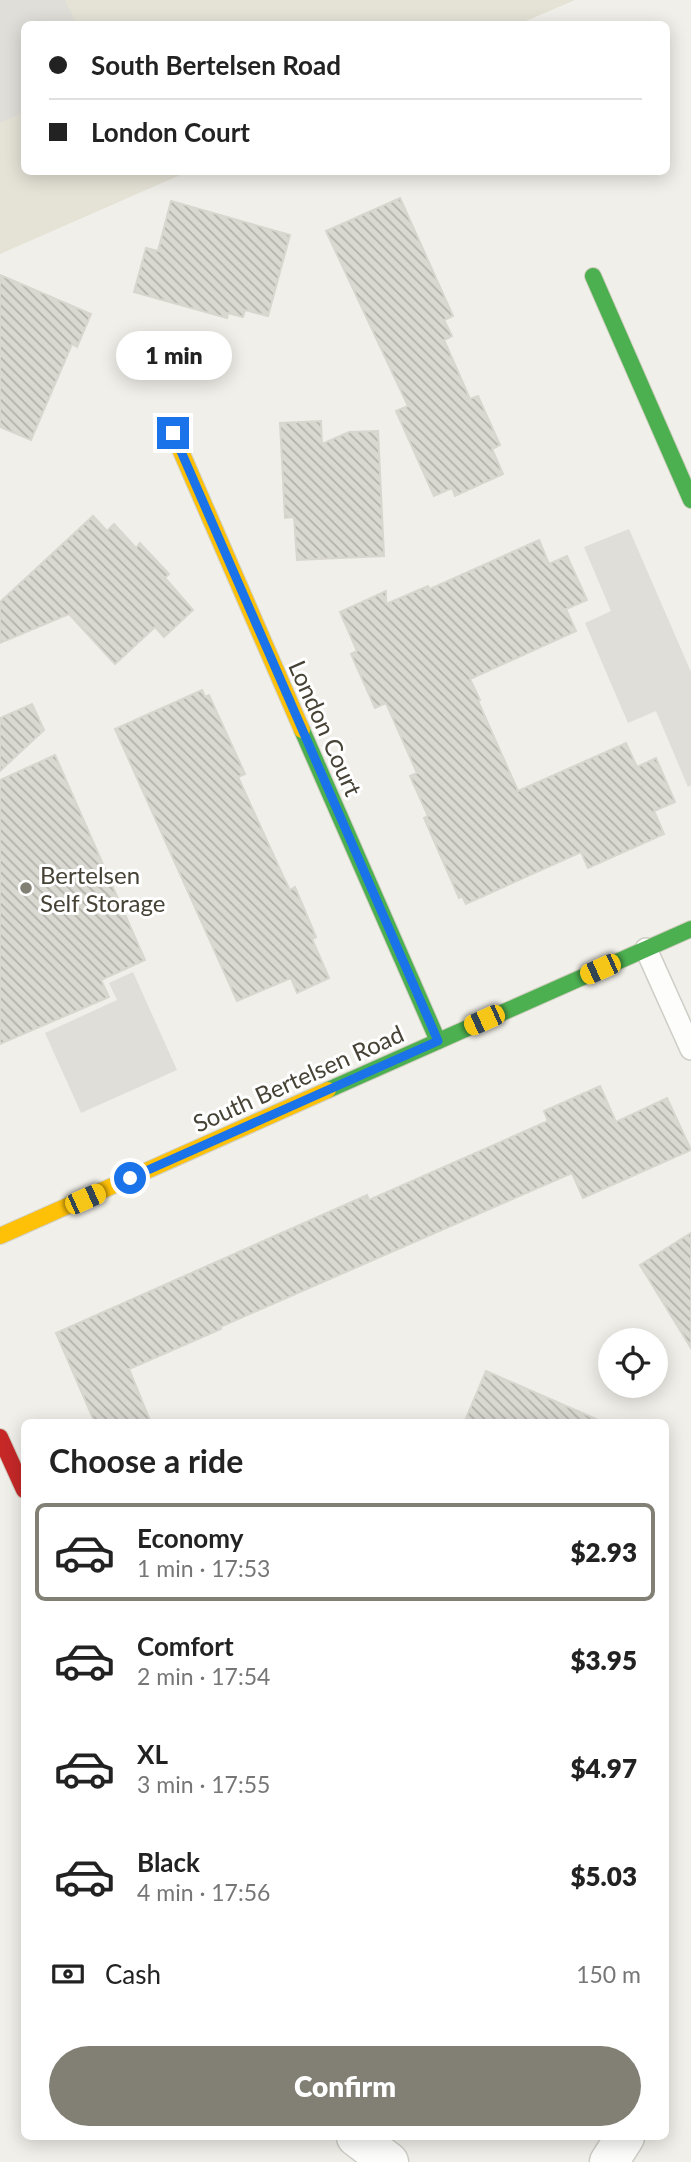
<!DOCTYPE html>
<html lang="en">
<head>
<meta charset="utf-8">
<style>
	:root { --surface:#fff; --page:#f6f6f6; --text:#222; --muted:#767676; --line:#e0e0e0; --accent:#827f74 }
	body { margin:0; font-family:Lato,sans-serif; background:var(--page); color:var(--text); height:100vh; display:flex; flex-direction:column; font-size:26px; white-space:nowrap }
	* { box-sizing:border-box; margin:0 }
	p { font-size:23px; color:var(--muted) }
	.icon { flex:none; width:38px; height:38px; fill:none; stroke:currentColor; stroke-width:2; stroke-linecap:round; stroke-linejoin:round }
	.map { position:relative; flex:1; overflow:hidden }
	.drawer { position:absolute; left:21px; top:1419px; width:648px; height:721px; display:flex; flex-direction:column; background:var(--surface); border-radius:10px; box-shadow:0 4px 18px #0003 }
	.drawer>* { flex:none }
	.hud { position:absolute; left:21px; top:21px; width:649px; height:154px; border-radius:10px; box-shadow:0 4px 18px #0003; display:grid; align-content:center; height:154px; padding:0 28px; background:var(--surface) }
	.fabs { position:absolute; left:598px; top:1328px; display:grid; gap:14px }
	.fabs a { display:grid; place-items:center; width:70px; height:70px; border-radius:50%; background:var(--surface); box-shadow:0 4px 18px #0003; font-size:35px }
	.end { position:absolute; width:32px; height:32px; margin:-16px; border:9px solid #1a73e8; background:#fff; box-shadow:0 0 0 4px #fff }
	.from { border-radius:50% }
	.bubble { position:absolute; height:49px; border-radius:24px; background:var(--surface); box-shadow:0 4px 18px #0003; font-size:23px; font-weight:800; line-height:49px; text-align:center }
	.car { position:absolute; width:21px; height:42px; margin:-21px -10px; border-radius:9px; box-shadow:0 0 5px 2px #0007; background:linear-gradient(#f5c518 24%,#345 0 40%,#f5c518 0 76%,#345 0 86%,#f5c518 0) }
	.hud b { display:flex; align-items:center; gap:24px; height:66px; font-size:26px }
	.hud b+b { border-top:2px solid var(--line) }
	.hud i { width:18px; height:18px; background:var(--text) }
	ul { padding:0; list-style:none }
	li { display:flex; align-items:center; gap:21px; height:98px; margin:0 14px 10px; padding:0 14px; border:4px solid transparent; border-radius:10px }
	li div { flex:1 }
	li b { display:block; font-size:26px }
	li em { font-style:normal; font-weight:800 }
	li.selected { border-color:var(--accent) }
	li>.icon { width:63px; height:63px; stroke-width:1.5 }
	h2 { padding:0 28px; font-size:32px; line-height:84px }
	.pay { display:flex; align-items:center; gap:18px; height:77px; padding:0 28px; font-size:26px }
	.pay p { margin-inline-start:auto }
	.button { display:flex; gap:14px; margin-top:auto; padding:14px 28px }
	.button a { flex:1; height:80px; border-radius:42px; background:var(--accent); color:#fff; font-size:28px; font-weight:800; line-height:80px; text-align:center }
	.map>svg:first-child { display:block }
	.residential { fill:#e5e2d6 }
	.parking { fill:#dfded9 }
	.building { fill:url(#building-back-hatch); stroke:#d8d6ce; stroke-width:2 }
	.lines { fill:none; stroke-linecap:round; stroke-linejoin:round }
	.lane-casing { stroke:#cecdc6; stroke-width:24 }
	.street-casing { stroke:#cecdc6; stroke-width:41 }
	.fast-casing { stroke:#d0cebf; stroke-width:18 }
	.slow-casing { stroke:#d0cebf; stroke-width:18 }
	.jam-casing { stroke:#d0cebf; stroke-width:18 }
	.lane { stroke:#fdfdfc; stroke-width:21 }
	.street { stroke:#fdfdfc; stroke-width:38 }
	.fast { stroke:#4caf50; stroke-width:16 }
	.slow { stroke:#ffc107; stroke-width:16 }
	.jam { stroke:#c62828; stroke-width:16 }
	.route { stroke:#1a73e8; stroke-width:9 }
	.poi-dot { fill:#827f74; stroke:#fff; stroke-width:2.5 }
	.labels { text-anchor:middle; dominant-baseline:central; stroke-width:6; stroke-linejoin:round; paint-order:stroke }
	.street-label { font-size:24px; fill:#464235; stroke:#fff }
	.poi-label { font-size:24px; fill:#464235; stroke:#fff; text-anchor:start }
</style>
</head>
<body>
<div class="map">
<svg width="691" height="2162" viewBox="0 0 691 2162">
	<defs>
		<pattern id="building-back-hatch" width="6" height="6" patternUnits="userSpaceOnUse" patternTransform="scale(1.75)"><rect width="6" height="6" fill="#d9d8d1"/><path d="M-1 5l2 2M0 0l6 6M5-1l2 2" fill="none" stroke="#b2b1aa"/></pattern>
	</defs>
	<rect width="100%" height="100%" fill="#f0efe9"/>
	<polygon class="residential" points="0,0 575,0 519,24 24,24 24,172 187,172 0,254"/>
	<g class="parking">
		<polygon points="0,0 65,0 76,24 24,24 24,112 0,123"/>
		<polygon points="629,529 691,672 691,785 688,787 656,711 628,723 585,623 611,611 584,547"/>
		<polygon points="133,972 177,1070 81,1113 45,1033 117,1000 109,983"/>
	</g>
	<g class="building">
		<polygon points="400,198 453,316 444,320 452,336 444,340 470,399 478,396 500,445 492,449 503,474 455,496 452,488 434,496 396,411 408,406 326,231"/>
		<polygon points="171,201 290,235 268,316 245,310 243,317 228,313 227,318 134,292 146,248 158,251"/>
		<polygon points="0,275 91,314 77,347 72,344 31,440 0,427"/>
		<polygon points="321,421 322,444 349,432 378,431 384,556 297,560 294,517 285,518 280,423"/>
		<polygon points="93,516 107,531 114,524 136,548 140,543 169,574 165,578 193,610 164,637 155,627 115,664 69,614 0,643 0,602"/>
		<polygon points="539,540 549,564 567,556 587,600 566,609 576,631 470,679 480,700 478,701 518,791 626,743 637,767 656,758 675,802 654,811 664,834 588,868 581,852 466,904 462,896 459,898 424,818 428,816 410,776 417,773 386,703 375,708 351,654 357,651 340,612 386,591 386,604 428,586 430,589"/>
		<polygon points="202,690 205,697 209,695 245,774 238,777 283,876 290,890 295,887 316,937 312,939 329,978 297,993 291,978 237,1001 115,729"/>
		<polygon points="32,704 44,730 0,771 0,718"/>
		<polygon points="55,755 145,960 101,980 109,997 0,1044 0,780"/>
		<polygon points="600,1086 616,1122 667,1098 691,1150 583,1198 572,1173 220,1327 221,1329 129,1369 151,1423 95,1423 56,1333 367,1195 369,1200 548,1121 544,1111"/>
		<polygon points="691,1233 691,1348 640,1265"/>
		<polygon points="486,1371 605,1423 464,1423"/>
	</g>
	<g class="lines">
		<g class="lane-casing">
			<polyline id="lane" points="646,949 691,1049"/>
		</g>
		<g class="street-casing">
			<g id="street">
				<polyline points="356,2137 389,2162"/>
				<polyline points="609,2162 625,2137"/>
			</g>
		</g>
		<g class="fast-casing">
			<g id="fast">
				<polyline points="593,276 691,500"/>
				<polyline points="302,730 438,1041"/>
				<polyline points="328,1090 691,929"/>
			</g>
		</g>
		<g class="slow-casing">
			<g id="slow">
				<polyline points="173,433 302,730"/>
				<polyline points="0,1236 328,1090"/>
			</g>
		</g>
		<g class="jam-casing">
			<polyline id="jam" points="0,1437 24,1490"/>
		</g>
		<use href="#lane" class="lane"/>
		<use href="#street" class="street"/>
		<use href="#fast" class="fast"/>
		<use href="#slow" class="slow"/>
		<use href="#jam" class="jam"/>
	</g>
	<g class="lines">
		<polyline class="route" points="130,1178 438,1041 173,433"/>
	</g>
	<circle class="poi-dot" cx="26" cy="888" r="7"/>
	<g class="labels">
		<g class="street-label">
			<text transform="translate(326 728) rotate(66)">London Court</text>
			<text transform="translate(298 1078) rotate(-24)">South Bertelsen Road</text>
		</g>
		<g class="poi-label">
			<text x="40" y="874">Bertelsen<tspan x="40" dy="28">Self Storage</tspan></text>
		</g>
	</g>
</svg>
<div class="fabs">
<a><svg class="icon" aria-label="locate" viewBox="0 0 24 24"><circle cx="12" cy="12" r="6"/><path d="M12 2v4M12 18v4M2 12h4M18 12h4"/></svg></a>
</div>
<i class="end from" style="left:130px;top:1178px"></i>
<i class="end" style="left:173px;top:433px"></i>
<div class="bubble" style="left:116px;top:331px;width:116px">1 min</div>
<i class="car" style="left:600px;top:969px;rotate:246deg"></i>
<i class="car" style="left:484px;top:1020px;rotate:246deg"></i>
<i class="car" style="left:85px;top:1199px;rotate:66deg"></i>
<div class="hud">
<b><i class="from"></i>South Bertelsen Road</b>
<b><i></i>London Court</b>
</div>
<section class="drawer">
<h2>Choose a ride</h2>
<ul>
<li class="selected"><svg class="icon" aria-label="car" viewBox="0 0 24 24"><path d="M5 17H2v-5l4-1 3-4h7l3 4 3 1v5h-3M9 17h6M6 11h13"/><circle cx="7" cy="17" r="2"/><circle cx="17" cy="17" r="2"/></svg><div><b>Economy</b><p>1 min · 17:53</p></div><em>$2.93</em></li>
<li><svg class="icon" aria-label="car" viewBox="0 0 24 24"><path d="M5 17H2v-5l4-1 3-4h7l3 4 3 1v5h-3M9 17h6M6 11h13"/><circle cx="7" cy="17" r="2"/><circle cx="17" cy="17" r="2"/></svg><div><b>Comfort</b><p>2 min · 17:54</p></div><em>$3.95</em></li>
<li><svg class="icon" aria-label="car" viewBox="0 0 24 24"><path d="M5 17H2v-5l4-1 3-4h7l3 4 3 1v5h-3M9 17h6M6 11h13"/><circle cx="7" cy="17" r="2"/><circle cx="17" cy="17" r="2"/></svg><div><b>XL</b><p>3 min · 17:55</p></div><em>$4.97</em></li>
<li><svg class="icon" aria-label="car" viewBox="0 0 24 24"><path d="M5 17H2v-5l4-1 3-4h7l3 4 3 1v5h-3M9 17h6M6 11h13"/><circle cx="7" cy="17" r="2"/><circle cx="17" cy="17" r="2"/></svg><div><b>Black</b><p>4 min · 17:56</p></div><em>$5.03</em></li>
</ul>
<div class="pay"><svg class="icon" aria-label="cash" viewBox="0 0 24 24"><path d="M3 7h18v10H3z"/><circle cx="12" cy="12" r="2"/></svg>Cash<p>150 m</p></div>
<div class="button"><a>Confirm</a></div>
</section>
</div>
</body>
</html>
